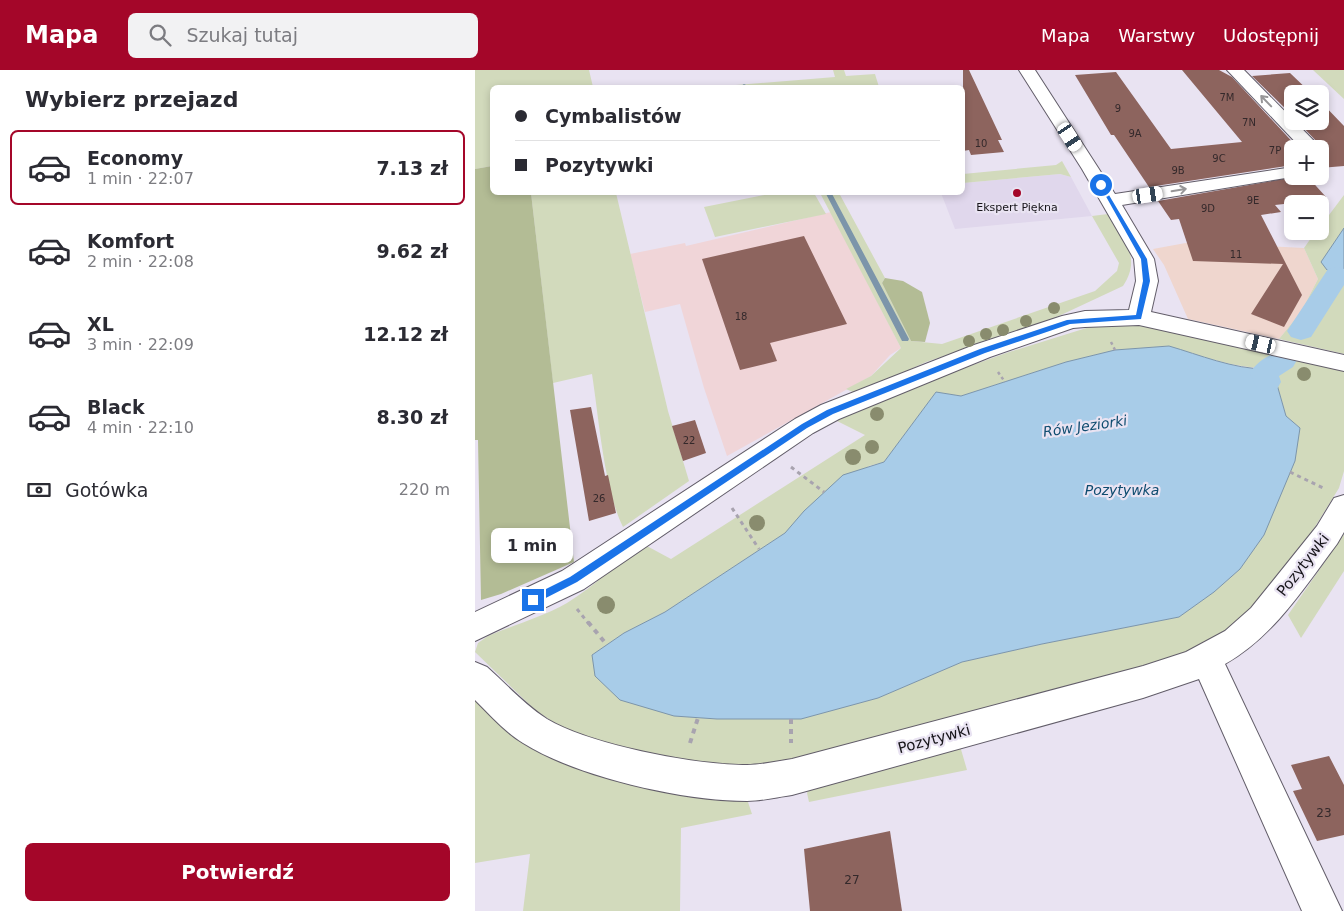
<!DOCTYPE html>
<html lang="pl">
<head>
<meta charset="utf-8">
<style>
	:root { --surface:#fff; --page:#f2f2f3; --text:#2b2b33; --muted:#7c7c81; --line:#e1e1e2; --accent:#a40629 }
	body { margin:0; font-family:"DejaVu Sans",sans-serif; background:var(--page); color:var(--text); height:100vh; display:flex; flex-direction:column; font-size:19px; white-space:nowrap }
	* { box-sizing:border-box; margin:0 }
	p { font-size:16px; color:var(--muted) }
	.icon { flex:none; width:28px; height:28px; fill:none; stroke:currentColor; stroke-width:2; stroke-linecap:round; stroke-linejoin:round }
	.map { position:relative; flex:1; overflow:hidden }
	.drawer { display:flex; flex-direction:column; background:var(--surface); width:475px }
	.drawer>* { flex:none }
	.guide { position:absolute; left:15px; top:15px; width:475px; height:110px; border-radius:8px; box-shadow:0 2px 8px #0003; display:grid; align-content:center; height:110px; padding:0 25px; background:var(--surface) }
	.controls { position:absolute; left:809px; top:15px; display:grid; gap:10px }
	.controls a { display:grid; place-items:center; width:45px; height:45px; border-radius:8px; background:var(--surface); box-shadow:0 2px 8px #0003; font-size:25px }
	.end { position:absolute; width:22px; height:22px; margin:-11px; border:6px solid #1a73e8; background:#fff; box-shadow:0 0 0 2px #fff }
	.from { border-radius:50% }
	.bubble { position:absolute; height:35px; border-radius:8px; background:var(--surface); box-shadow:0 2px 8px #0003; font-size:16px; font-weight:600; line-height:35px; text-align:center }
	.car { position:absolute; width:15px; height:30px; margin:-15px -8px; border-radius:6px; box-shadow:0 0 4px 1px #0007; background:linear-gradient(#fff 24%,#345 0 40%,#fff 0 76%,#345 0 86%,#fff 0) }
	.guide b { display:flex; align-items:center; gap:18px; height:48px; font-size:19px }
	.guide b+b { border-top:1px solid var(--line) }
	.guide i { width:12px; height:12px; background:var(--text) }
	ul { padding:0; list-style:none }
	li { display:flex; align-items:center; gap:15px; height:75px; margin:0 10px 8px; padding:0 15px; border:2px solid transparent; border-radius:8px }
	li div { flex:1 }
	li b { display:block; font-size:19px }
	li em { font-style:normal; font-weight:600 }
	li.on { border-color:var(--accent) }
	li>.icon { width:45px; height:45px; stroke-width:1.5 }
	h2 { padding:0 25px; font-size:22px; line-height:60px }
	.pay { display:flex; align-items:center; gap:12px; height:55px; padding:0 25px; font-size:19px }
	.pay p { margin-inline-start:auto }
	.cta { display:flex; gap:10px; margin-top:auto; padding:10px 25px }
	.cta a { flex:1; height:58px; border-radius:8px; background:var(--accent); color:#fff; font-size:20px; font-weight:600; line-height:58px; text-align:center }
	header { display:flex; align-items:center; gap:30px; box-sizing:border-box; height:70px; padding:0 25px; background:var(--accent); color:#fff }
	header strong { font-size:24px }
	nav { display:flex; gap:28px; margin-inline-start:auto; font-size:18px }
	.search { width:350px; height:45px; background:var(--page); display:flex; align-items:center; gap:12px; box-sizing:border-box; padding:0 18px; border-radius:8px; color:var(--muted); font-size:19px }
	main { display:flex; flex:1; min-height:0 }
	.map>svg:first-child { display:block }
	.built { fill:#e0d7ec }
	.industrial { fill:#efd6ce }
	.education { fill:#f0d5d8 }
	.green { fill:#d2dabc; fill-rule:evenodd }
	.forest { fill:#b3bc95 }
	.water { fill:#a8cce8; stroke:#7c95aa }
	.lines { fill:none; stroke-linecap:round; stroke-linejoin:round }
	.stream { fill:#7c95aa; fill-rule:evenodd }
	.canal { fill:#a8cce8; fill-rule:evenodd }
	.building { fill:#8d645e }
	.minor-casing { stroke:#625d69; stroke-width:2 }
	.path-far2 { stroke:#a8a3af; stroke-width:2.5; stroke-dasharray:3 3; stroke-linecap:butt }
	.path-far1 { stroke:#a8a3af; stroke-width:3; stroke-dasharray:4 4; stroke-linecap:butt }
	.path { stroke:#a8a3af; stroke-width:4; stroke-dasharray:5 5; stroke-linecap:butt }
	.minor { fill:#fff; fill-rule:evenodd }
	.tree { fill:#898c6e }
	.oneway { stroke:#979698 }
	.route { fill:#1a73e8 }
	.poi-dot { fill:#a40629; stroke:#e9e3f2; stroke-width:2 }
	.labels { text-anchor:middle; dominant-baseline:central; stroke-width:4.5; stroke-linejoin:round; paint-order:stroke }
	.number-label { font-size:10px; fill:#34292b }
	.far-poi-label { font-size:11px; fill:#17151a; stroke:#e9e3f2 }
	.near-number-label { font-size:12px; fill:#34292b }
	.water-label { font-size:14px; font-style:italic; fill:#0e4b6f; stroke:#e9e3f2 }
	.near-street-label { font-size:15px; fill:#17151a; stroke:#e9e3f2 }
</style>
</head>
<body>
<header>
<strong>Mapa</strong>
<div class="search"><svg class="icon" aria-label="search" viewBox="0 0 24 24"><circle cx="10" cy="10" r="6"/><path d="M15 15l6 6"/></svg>Szukaj tutaj</div>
<nav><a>Mapa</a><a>Warstwy</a><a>Udostępnij</a></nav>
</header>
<main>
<section class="drawer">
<h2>Wybierz przejazd</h2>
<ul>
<li class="on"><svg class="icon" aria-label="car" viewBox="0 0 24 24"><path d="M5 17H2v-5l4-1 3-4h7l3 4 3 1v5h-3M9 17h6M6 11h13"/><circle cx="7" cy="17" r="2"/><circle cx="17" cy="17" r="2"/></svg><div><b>Economy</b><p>1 min · 22:07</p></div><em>7.13 zł</em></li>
<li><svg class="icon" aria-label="car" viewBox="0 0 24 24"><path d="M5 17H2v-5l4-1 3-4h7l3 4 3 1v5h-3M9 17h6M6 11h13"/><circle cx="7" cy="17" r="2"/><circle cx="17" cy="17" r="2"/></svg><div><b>Komfort</b><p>2 min · 22:08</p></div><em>9.62 zł</em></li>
<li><svg class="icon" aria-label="car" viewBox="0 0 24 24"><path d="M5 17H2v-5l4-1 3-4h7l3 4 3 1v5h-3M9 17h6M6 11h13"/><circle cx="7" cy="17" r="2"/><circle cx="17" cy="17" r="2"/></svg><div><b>XL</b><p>3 min · 22:09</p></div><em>12.12 zł</em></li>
<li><svg class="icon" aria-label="car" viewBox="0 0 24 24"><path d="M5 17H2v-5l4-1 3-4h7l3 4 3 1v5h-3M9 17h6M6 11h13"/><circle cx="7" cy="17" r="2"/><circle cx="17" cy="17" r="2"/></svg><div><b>Black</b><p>4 min · 22:10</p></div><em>8.30 zł</em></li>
</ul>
<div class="pay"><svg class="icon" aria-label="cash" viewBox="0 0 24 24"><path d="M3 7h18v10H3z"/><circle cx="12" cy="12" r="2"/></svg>Gotówka<p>220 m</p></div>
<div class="cta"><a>Potwierdź</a></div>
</section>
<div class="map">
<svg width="869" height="841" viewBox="0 0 869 841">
	<rect width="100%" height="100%" fill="#e9e3f2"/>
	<polygon class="built" points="585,104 596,107 617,146 480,159 466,123 488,122 488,113"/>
	<polygon class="industrial" points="716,172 829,178 843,209 826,242 804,269 713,249 689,195 678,179"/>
	<polygon class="education" points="356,142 426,278 415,285 396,306 252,386 229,318 205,234 170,242 155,184 210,173 211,176"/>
	<g class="green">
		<polygon points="0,0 114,0 118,17 18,18 17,96 0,99"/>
		<polygon points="358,0 369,0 371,6 400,4 404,17 263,18 261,15 360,7"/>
		<polygon points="838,0 869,0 869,29"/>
		<polygon points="587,91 596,107 585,104 488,113 488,104 581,95"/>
		<path d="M56,123H141L193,341L214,411L148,457C129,419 124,349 117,304L78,313Z"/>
		<polygon points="299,123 339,123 351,144 240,167 229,137"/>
		<path d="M345,123H364L410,208L407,213L436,271L467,274L620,221L642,201L644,193L617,146L633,144C649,170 667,187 648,216L571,252L451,292L382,324L371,319L396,306L426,278Z"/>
		<polygon points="869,125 869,158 846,192 862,205 869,207 869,284 804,269 826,242 843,209 829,178 841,161 845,161 845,157"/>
		<path d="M621,255L667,256L869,298V401L864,418L830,473L769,551L706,589L271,702L215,690L143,679L99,666L60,640L0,582L3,573L13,566C38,555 68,547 92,533C120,516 142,492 170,475L196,489L390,365L362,351L393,333L531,283ZM694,276C730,287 766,301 804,298L799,304L811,346L825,358L789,465L765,499L739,522L704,547L567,574L487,592L403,628L326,649H242L199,646L117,585L149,563L190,542L310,463L394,396L409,392L461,322L486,326L591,292L640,280Z"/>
		<polygon points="869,464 869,501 826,568 813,545"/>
		<polygon points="0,629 273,732 277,744 206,758 205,841 48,841 55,784 0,793"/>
		<polygon points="485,676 492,700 334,732 332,723 336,714"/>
	</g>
	<g class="forest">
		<polygon points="17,96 18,122 56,123 99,492 26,524 6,530 3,370 0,370 0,99"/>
		<polygon points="410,208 428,211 447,222 455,253 450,272 436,271 407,213"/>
	</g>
	<g class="water">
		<polygon points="869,158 869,207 868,207 852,200 846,192"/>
		<path d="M694,276C725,285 758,299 791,299L794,295L805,297L799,304L811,346L825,358L820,391L789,465L765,499L739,522L704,547L567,574L487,592L403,628L326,649H242L199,646L145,630L120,606L117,585L149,563L190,542L310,463L329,441L368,405L409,392L461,322L486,326L591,292L640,280Z"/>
	</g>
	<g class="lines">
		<g class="stream">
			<polygon points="269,14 271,15 272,18 267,18 266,16"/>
			<polygon points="350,122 356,122 434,269 433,271 427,271 426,269"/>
		</g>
		<g class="canal">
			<polygon points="862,197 869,199 869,215 836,267 826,270 816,267 812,261 816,255 853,199"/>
			<path d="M808,280L818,283L822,290L818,297L804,306L806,312L802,319L792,322L782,319L775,303C782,291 795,284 808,280Z"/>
		</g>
	</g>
	<g class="building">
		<polygon points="488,0 494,0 527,70 523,70 529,82 496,85 494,80 488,81"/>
		<polygon points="707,0 744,0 757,7 824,79 818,79 818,95 674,117 639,65 636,65 600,5 641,2 696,79 767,72"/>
		<polygon points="815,3 837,24 818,24 818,46 777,6"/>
		<polygon points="845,31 869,56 869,96 845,98 845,82 848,78 822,51 845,51"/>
		<polygon points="825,106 832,106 851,127 834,129 836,131 800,135 806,142 786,145 827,225 809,257 776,244 808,194 718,191 704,149 696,150 683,131"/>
		<polygon points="329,166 372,254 295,273 302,291 265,300 227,189"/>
		<polygon points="116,337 130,406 133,405 141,443 114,451 95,340"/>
		<polygon points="220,350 231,383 208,391 197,356"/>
		<polygon points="854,686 869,715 869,765 842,771 818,721 827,719 816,695"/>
		<polygon points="415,761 427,841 335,841 329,779"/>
	</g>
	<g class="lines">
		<g class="minor-casing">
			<g id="minor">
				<polygon points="544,0 560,0 640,124 818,97 818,106 823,106 647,135 679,189 683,211 676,242 869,285 869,301 664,255 610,257 598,258 515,287 364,349 338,363 109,519 0,571 0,542 87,501 320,349 346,335 499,275 587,246 610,241 654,240 661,211 659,189 607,99"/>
				<polygon points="752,0 769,0 843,75 846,79 845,80 827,79"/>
				<path d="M869,425V462L862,474C829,518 799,566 750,594L867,841H827L724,609L668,628L317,725C302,727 287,731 272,731C208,731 102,707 48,673C30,662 15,645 0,630V592L12,597C31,614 50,635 72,649C116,675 220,695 272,695C287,695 302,691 317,689L668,596L711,582L750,561L776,538L842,456L859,428Z"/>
			</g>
		</g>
		<g class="path-far2">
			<polyline points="636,272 640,280"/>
			<polyline points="523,302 530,312"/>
		</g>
		<g class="path-far1">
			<polyline points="316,397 349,422"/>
			<polyline points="815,402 848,418"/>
			<polyline points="257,438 284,479"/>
			<polyline points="102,539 114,554"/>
		</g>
		<g class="path">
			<polyline points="113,552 132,575"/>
			<polyline points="316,649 316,673"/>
			<polyline points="215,673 223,648"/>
		</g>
		<use href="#minor" class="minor"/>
	</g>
	<g class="tree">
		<circle cx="579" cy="238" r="6"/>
		<circle cx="551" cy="251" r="6"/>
		<circle cx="528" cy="260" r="6"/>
		<circle cx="511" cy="264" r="6"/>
		<circle cx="494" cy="271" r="6"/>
		<circle cx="829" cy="304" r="7"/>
		<circle cx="402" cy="344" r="7"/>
		<circle cx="397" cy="377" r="7"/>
		<circle cx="378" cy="387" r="8"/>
		<circle cx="282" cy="453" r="8"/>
		<circle cx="131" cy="535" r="9"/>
	</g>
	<defs><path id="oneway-shaft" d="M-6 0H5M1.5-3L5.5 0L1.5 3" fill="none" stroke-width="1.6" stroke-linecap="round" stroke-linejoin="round" transform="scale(1.25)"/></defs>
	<g class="oneway">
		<use href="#oneway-shaft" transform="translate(791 31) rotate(-134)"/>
		<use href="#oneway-shaft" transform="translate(704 120) rotate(-9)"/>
	</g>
	<polygon class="route" points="624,114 628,115 672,189 675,211 666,249 595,254 510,283 358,344 332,358 102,512 61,533 55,533 55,527 95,507 327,354 352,340 505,279 592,250 661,245 668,211 666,189"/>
	<circle class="poi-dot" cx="542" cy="123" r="5"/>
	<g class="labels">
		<g class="number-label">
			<text x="752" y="27">7M</text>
			<text x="643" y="38">9</text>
			<text x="774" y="52">7N</text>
			<text x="660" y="63">9A</text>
			<text x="506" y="73">10</text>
			<text x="800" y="80">7P</text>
			<text x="744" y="88">9C</text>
			<text x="703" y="100">9B</text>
			<text x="778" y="130">9E</text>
			<text x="733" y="138">9D</text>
			<text x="761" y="184">11</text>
			<text x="266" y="246">18</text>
			<text x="214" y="370">22</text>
			<text x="124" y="428">26</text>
		</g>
		<g class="far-poi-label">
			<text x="542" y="137">Ekspert Piękna</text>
		</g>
		<g class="near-number-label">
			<text x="849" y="743">23</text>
			<text x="377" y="810">27</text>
		</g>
		<g class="water-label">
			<text transform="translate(610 356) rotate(-8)">Rów Jeziorki</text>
			<text x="647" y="420">Pozytywka</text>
		</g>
		<g class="near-street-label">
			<text transform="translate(828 495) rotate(-52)">Pozytywki</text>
			<text transform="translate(459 669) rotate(-15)">Pozytywki</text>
		</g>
	</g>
</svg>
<div class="controls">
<a><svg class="icon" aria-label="layers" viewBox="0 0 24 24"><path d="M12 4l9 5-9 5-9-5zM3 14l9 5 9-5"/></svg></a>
<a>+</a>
<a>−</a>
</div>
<i class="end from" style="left:626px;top:115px"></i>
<i class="end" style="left:58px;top:530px"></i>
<div class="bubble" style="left:16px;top:458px;width:82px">1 min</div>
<i class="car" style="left:595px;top:67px;rotate:147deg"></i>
<i class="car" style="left:673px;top:125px;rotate:81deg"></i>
<i class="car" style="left:786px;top:274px;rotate:283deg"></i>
<div class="guide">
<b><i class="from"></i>Cymbalistów</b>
<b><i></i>Pozytywki</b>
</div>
</div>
</main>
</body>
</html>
